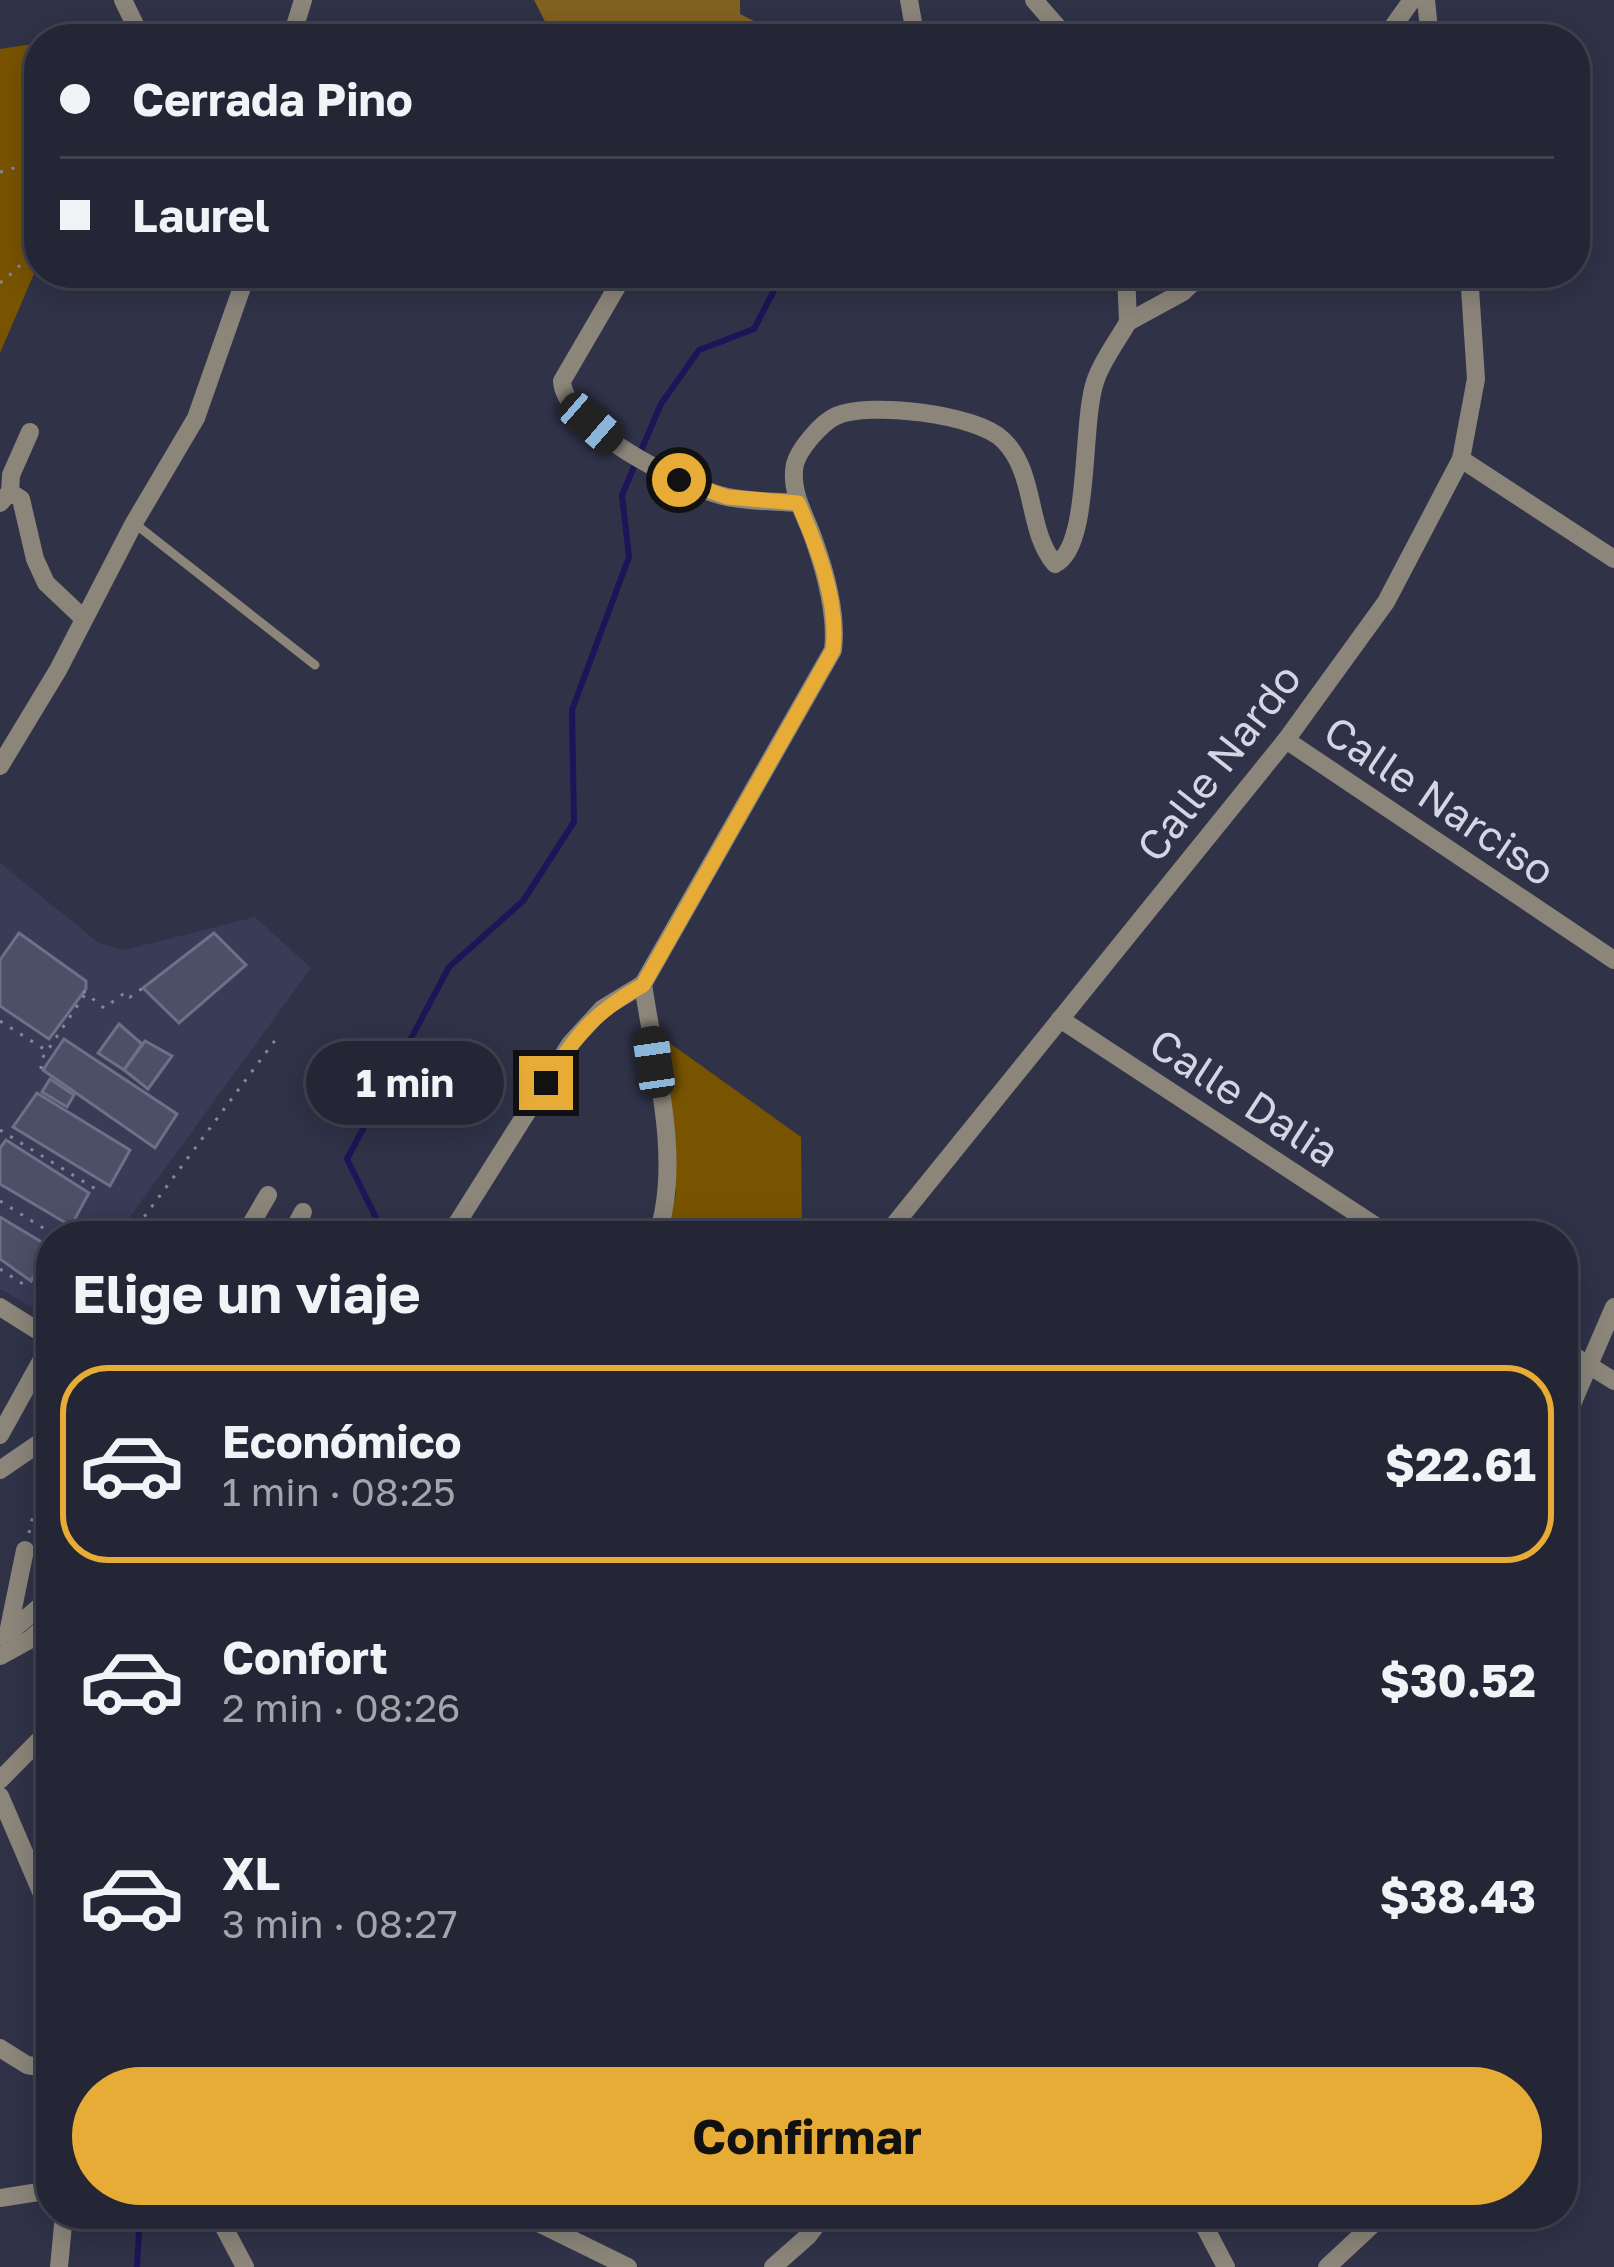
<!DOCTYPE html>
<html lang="es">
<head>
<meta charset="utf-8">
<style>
	:root { --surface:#242636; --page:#303242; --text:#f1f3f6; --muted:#a3a5ad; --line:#414351; --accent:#e7ac36 }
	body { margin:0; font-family:"Golos Text",sans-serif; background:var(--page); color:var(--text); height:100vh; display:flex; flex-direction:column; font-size:45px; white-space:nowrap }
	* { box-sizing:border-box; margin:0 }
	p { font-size:39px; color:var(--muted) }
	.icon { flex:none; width:66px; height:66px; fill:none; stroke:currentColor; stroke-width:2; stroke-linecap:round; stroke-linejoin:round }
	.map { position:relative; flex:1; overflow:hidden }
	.side { position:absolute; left:36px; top:1221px; width:1542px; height:1008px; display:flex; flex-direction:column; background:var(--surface); border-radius:48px; box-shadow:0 6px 30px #0003,0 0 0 3px var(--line) }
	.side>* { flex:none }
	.hud { position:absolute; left:24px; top:24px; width:1566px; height:264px; border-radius:48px; box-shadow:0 6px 30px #0003,0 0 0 3px var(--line); display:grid; align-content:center; height:264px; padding:0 36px; background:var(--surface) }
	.end { position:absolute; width:54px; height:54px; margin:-27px; border:15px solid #e7ac36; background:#111; box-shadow:0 0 0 6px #111 }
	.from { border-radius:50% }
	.bubble { position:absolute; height:84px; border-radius:42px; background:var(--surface); box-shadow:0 6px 30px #0003,0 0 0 3px var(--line); font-size:39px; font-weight:700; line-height:84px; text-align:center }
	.car { position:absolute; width:36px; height:72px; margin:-36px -18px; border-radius:15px; box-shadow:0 0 9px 3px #0007; background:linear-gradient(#222 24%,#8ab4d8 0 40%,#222 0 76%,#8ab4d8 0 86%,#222 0) }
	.hud b { display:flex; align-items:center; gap:42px; height:114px; font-size:45px }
	.hud b+b { border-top:3px solid var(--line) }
	.hud i { width:30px; height:30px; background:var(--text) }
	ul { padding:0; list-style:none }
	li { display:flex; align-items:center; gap:36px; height:198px; margin:0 24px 18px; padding:0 12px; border:6px solid transparent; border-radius:48px }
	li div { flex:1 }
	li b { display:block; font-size:45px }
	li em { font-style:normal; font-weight:700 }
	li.on { border-color:var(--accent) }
	li>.icon { width:108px; height:108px; stroke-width:1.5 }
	h2 { padding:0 36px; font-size:54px; line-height:144px }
	.action { display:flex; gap:24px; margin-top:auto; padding:24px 36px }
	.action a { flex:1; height:138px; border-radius:72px; background:var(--accent); color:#111; font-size:48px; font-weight:700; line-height:138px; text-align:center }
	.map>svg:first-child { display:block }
	.built { fill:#393b57 }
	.green { fill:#785400 }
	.forest { fill:#836221 }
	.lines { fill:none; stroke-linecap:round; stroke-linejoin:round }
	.stream { stroke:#1d1557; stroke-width:6 }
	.building { fill:#4d4f67; stroke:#6d7088; stroke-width:3 }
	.path { stroke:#868799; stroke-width:3; stroke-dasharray:3 9; stroke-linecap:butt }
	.lane { stroke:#8b857a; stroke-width:9 }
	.street { stroke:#8b857a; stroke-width:18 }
	.route { stroke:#e7ac36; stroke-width:15 }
	.labels { text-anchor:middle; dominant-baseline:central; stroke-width:9; stroke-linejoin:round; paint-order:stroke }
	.street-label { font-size:42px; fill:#d5d6e4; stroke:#303248 }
</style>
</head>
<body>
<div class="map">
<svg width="1614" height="2267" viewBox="0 0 1614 2267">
	<rect width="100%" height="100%" fill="#303248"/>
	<polygon class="built" points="0,863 99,943 124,950 255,917 311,968 116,1236 51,1236 51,1318 0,1289"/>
	<g class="green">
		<polygon points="39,43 39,262 0,353 0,49"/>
		<polygon points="657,1034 801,1137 802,1236 665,1236 676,1194"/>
	</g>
	<polygon class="forest" points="534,0 740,0 740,14 790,39 554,39"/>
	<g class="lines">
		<g class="stream">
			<polyline points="385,1236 347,1159 449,967 523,901 574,822 572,710 629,557 622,495 661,404 699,350 754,329 783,273"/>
			<polyline points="137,2267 140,2214"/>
		</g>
	</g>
	<g class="building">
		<polygon points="19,933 86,981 86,989 49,1039 0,1006 0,960"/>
		<polygon points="214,933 246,965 179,1023 143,988"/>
		<polygon points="119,1024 142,1044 124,1070 98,1053"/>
		<polygon points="64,1039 177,1114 155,1148 43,1070"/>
		<polygon points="145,1041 172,1056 148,1089 124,1070"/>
		<polygon points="50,1079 74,1095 67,1107 42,1092"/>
		<polygon points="37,1093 130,1150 110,1186 13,1127"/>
		<polygon points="6,1140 89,1193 71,1226 0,1184 0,1148"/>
		<polygon points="0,1217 50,1247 31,1281 0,1259"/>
	</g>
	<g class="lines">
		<g class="path">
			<polyline points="0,172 39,161"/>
			<polyline points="0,283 18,268 39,230"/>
			<polyline points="83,991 104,1008 126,992 130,997 143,988"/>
			<polyline points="0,1021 44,1049"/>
			<polyline points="41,1069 41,1060 86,993"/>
			<polyline points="0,1130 102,1193"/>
			<polyline points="0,1201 56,1236"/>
			<polyline points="130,1236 276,1039"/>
			<polyline points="0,1269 23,1284"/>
			<polyline points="29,1533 45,1461"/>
		</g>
		<polyline class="lane" points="134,523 315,665"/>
		<g class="street">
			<polyline points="123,0 142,39"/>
			<polyline points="909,0 916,39"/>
			<polyline points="1034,0 1068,39"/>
			<polyline points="1426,0 1430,39"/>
			<polyline points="291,39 303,0"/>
			<polyline points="1384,39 1412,0"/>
			<path d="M625,273L562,381C565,428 681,485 723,496C746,502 774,501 798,503"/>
			<polyline points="1126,273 1128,322"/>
			<polyline points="1128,322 1183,292 1203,273"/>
			<polyline points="1461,459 1614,559"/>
			<polyline points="10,492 11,475 30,432"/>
			<polyline points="0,503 10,492 21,499 35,559 46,583 83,618"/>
			<polyline points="1286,740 1614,960"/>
			<polyline points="0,766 58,670 134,523 196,418 247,273"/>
			<path d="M643,984C654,1061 683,1161 657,1236"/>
			<polyline points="1060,1019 1391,1236"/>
			<polyline points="244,1236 268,1195"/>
			<polyline points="290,1236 303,1212"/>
			<path d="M449,1236L570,1044L602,1009L643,984L833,650C837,617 826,574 815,543C807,517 789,493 795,464C799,449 821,423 836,416C869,401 977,414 1003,440C1037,473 1026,530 1055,564C1092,547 1080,421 1096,379C1103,359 1118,340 1128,322"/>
			<polyline points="885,1236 1286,740 1386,602 1461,459 1476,379 1469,273"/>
			<polyline points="0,1307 51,1339"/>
			<polyline points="1563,1349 1614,1381"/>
			<polyline points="1563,1425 1614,1307"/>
			<polyline points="0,1435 51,1343"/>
			<polyline points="0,1470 51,1435"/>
			<polyline points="8,1633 25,1550"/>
			<polyline points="4,1637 51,1597"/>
			<polyline points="0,1656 29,1640 51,1621"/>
			<polyline points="0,1780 51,1728"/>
			<polyline points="0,1796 51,1915"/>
			<polyline points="0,2048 27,2065 51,2069"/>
			<polyline points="0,2198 51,2190"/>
			<polyline points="217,2214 245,2267"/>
			<polyline points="520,2214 628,2267"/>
			<polyline points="1198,2214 1226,2267"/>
			<polyline points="59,2267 64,2214"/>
			<polyline points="773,2267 808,2236 825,2214"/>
			<polyline points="1327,2267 1384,2214"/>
		</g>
	</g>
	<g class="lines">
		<path class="route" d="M546,1083C576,1035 593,1013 643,985L833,650C839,602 817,546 798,503L727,497L679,480"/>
	</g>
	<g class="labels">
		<g class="street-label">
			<text transform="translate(1218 762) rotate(-52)">Calle Nardo</text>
			<text transform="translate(1440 800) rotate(34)">Calle Narciso</text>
			<text transform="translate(1245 1097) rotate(33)">Calle Dalia</text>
		</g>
	</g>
</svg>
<i class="end from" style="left:679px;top:480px"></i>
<i class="end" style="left:546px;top:1083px"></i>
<div class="bubble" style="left:306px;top:1041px;width:198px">1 min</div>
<i class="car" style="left:591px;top:423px;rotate:131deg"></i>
<i class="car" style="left:654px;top:1062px;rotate:352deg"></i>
<div class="hud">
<b><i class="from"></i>Cerrada Pino</b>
<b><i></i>Laurel</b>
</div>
<section class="side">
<h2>Elige un viaje</h2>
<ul>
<li class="on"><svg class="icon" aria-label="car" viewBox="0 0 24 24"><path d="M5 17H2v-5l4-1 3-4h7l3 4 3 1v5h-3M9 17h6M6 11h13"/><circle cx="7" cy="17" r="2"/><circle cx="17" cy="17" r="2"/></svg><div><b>Económico</b><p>1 min · 08:25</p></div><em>$22.61</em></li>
<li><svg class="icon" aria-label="car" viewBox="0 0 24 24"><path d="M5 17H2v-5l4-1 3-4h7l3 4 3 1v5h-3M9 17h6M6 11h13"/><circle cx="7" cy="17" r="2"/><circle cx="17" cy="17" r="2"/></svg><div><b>Confort</b><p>2 min · 08:26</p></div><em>$30.52</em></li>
<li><svg class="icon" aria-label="car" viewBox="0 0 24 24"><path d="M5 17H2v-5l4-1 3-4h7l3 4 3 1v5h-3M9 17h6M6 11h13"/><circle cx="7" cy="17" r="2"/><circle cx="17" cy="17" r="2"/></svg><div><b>XL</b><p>3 min · 08:27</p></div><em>$38.43</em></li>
</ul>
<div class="action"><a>Confirmar</a></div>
</section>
</div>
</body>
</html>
